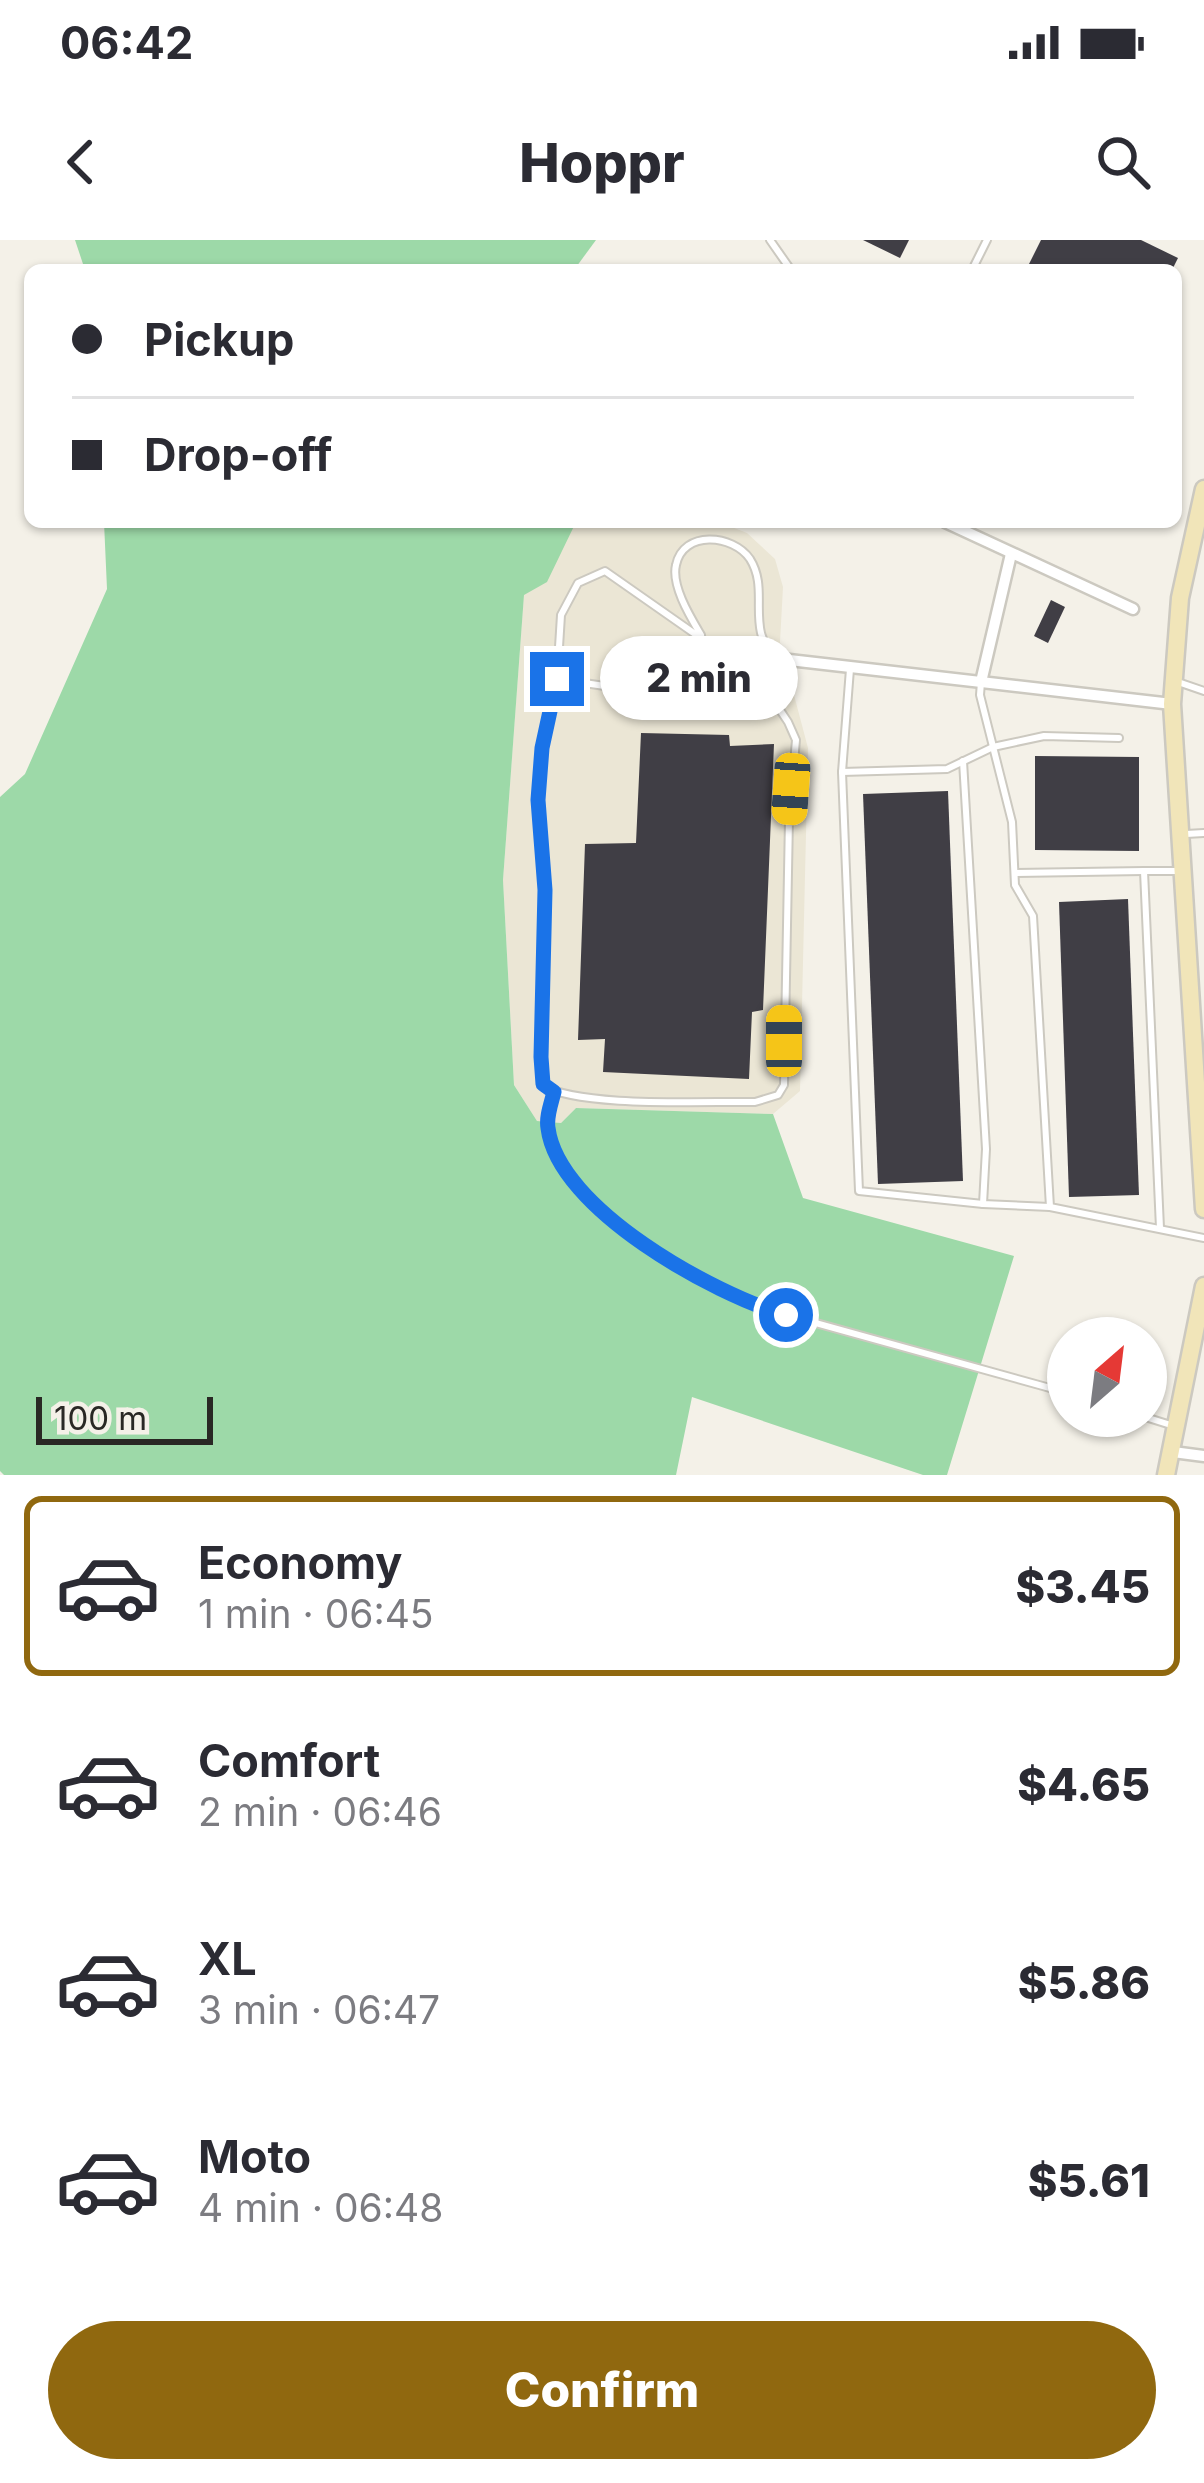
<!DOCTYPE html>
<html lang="en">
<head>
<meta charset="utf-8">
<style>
	:root { --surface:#fff; --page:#f7f7f7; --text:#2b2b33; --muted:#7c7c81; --line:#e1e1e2; --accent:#90680f }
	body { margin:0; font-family:Inter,sans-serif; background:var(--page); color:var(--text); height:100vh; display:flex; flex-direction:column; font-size:45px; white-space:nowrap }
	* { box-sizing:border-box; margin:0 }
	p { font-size:39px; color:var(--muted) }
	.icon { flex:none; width:66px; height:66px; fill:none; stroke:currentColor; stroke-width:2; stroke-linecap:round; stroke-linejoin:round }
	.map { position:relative; height:1235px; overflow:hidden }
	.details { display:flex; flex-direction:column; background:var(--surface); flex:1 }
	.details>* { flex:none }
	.hud { position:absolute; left:24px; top:24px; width:1158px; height:264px; border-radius:18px; box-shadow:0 3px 9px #0004; display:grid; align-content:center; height:264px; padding:0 48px; background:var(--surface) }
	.needle { width:78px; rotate:28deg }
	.tools { position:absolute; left:1047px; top:1077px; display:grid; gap:24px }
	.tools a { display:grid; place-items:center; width:120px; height:120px; border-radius:50%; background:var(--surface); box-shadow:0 3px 9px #0004; font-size:60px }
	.scale { position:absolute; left:36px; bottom:30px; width:177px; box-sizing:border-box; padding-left:12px; border:6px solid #292824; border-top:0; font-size:33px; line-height:42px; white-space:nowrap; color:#292824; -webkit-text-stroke:9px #f4f1e8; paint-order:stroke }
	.end { position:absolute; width:54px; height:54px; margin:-27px; border:15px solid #1a73e8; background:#fff; box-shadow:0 0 0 6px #fff }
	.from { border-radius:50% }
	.bubble { position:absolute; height:84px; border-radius:42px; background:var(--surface); box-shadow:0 3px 9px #0004; font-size:39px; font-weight:800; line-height:84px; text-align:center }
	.car { position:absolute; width:36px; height:72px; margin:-36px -18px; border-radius:15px; box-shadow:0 0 9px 3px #0007; background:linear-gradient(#f5c518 24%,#345 0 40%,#f5c518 0 76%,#345 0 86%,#f5c518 0) }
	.hud b { display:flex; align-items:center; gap:42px; height:114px; font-size:45px }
	.hud b+b { border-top:3px solid var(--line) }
	.hud i { width:30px; height:30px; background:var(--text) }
	ul { padding:21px 0 0; list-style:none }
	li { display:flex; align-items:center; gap:36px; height:180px; margin:0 24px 18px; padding:0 24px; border:6px solid transparent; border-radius:18px }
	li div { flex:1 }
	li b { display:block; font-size:45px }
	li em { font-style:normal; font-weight:800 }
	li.active { border-color:var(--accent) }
	li>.icon { width:108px; height:108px; stroke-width:1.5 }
	.button { display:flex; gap:24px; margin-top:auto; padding:24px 48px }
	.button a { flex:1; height:138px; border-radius:72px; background:var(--accent); color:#fff; font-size:48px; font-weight:800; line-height:138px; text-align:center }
	.status { display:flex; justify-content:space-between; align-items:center; height:84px; padding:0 60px; background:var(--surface); direction:ltr }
	.status svg { height:33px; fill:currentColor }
	header { display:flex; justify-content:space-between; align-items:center; height:156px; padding:0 48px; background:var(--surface); font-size:54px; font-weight:800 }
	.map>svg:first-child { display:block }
	.built { fill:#ebe6d5 }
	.green { fill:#9dd9a8 }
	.building { fill:#403e45 }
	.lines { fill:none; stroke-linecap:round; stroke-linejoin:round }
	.service-casing { stroke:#ccc9c0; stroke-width:10 }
	.minor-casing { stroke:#ccc9c0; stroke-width:15 }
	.secondary-casing { stroke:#ccc9c0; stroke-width:21 }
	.service { stroke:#fff; stroke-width:6 }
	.minor { stroke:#fff; stroke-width:10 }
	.secondary { stroke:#f1e5b9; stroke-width:16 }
	.route { stroke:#1a73e8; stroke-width:15 }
</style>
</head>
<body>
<div class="status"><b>06:42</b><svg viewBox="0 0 49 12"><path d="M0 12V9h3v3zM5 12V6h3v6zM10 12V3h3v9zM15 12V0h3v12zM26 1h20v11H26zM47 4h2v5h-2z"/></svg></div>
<header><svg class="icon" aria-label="back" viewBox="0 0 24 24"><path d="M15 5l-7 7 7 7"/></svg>Hoppr<svg class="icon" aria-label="search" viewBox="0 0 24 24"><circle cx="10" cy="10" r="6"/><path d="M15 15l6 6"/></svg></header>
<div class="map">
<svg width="1204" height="1235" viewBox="0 0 1204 1235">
	<rect width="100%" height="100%" fill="#f4f1e8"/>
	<polygon class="built" points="576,282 719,282 747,293 775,319 783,347 780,402 808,508 800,851 773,874 576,868 561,883 537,881 514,845 503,640 524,354"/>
	<g class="green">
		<polygon points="75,0 596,0 574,30 85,30"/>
		<polygon points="104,282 576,282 547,342 524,355 503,640 514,845 537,881 561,883 576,868 773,874 803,958 1014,1016 947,1235 923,1235 692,1157 676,1235 4,1235 0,1231 0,557 25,534 107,349"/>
	</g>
	<g class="building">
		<polygon points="863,0 909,0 900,18"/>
		<polygon points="1041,0 1141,0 1178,18 1172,30 1026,30"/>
		<polygon points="1051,360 1065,367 1048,403 1034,396"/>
		<polygon points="641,493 729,495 730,506 774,504 763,770 752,772 749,839 603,832 605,799 578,800 585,604 636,603"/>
		<polygon points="1035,516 1139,517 1139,611 1035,610"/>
		<polygon points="948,551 963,941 878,944 863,554"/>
		<polygon points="1128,659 1139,955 1069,957 1059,662"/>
	</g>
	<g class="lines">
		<g class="service-casing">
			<g id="service">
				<polyline points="770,0 791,30"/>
				<polyline points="972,30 987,0"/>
				<path d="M701,395C691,378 671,346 676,325C683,290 733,294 750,319C765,343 755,367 761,393C763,401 769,410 772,418"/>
				<polyline points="850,429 842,532 947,529 993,507 1044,496 1119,498"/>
				<path d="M557,439L625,449L748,453L776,464L788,482L796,500L789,579L784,845L778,855L755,862C708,861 577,868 543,845L540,773L545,650L538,560L542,507L557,439L561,375L578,343L605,331L705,401L731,411L772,418"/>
				<polyline points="1175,441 1204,451"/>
				<polyline points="981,442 980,455 1012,582 1015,645 1033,676 1050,967 1204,998"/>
				<polyline points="963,521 986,909 983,964 1050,967"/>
				<polyline points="842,532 859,951 983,964"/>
				<polyline points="1186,594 1204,593"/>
				<polyline points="1015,633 1144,631"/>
				<path d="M554,852C551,864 546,877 548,888C557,965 687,1036 751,1065L1068,1153"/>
				<polyline points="1160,988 1144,631 1179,631"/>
				<polyline points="1142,1176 1174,1186"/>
			</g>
		</g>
		<g class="minor-casing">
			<g id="minor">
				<polyline points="945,282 1133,369"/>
				<polyline points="772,418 1172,464"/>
				<polyline points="981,442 1011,314"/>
				<polyline points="1173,1212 1204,1216"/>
			</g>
		</g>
		<g class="secondary-casing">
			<g id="secondary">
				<polyline points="1204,249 1180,358 1172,464 1204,969"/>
				<polyline points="1166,1235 1204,1046"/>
			</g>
		</g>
		<use href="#service" class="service"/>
		<use href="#minor" class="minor"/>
		<use href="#secondary" class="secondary"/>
	</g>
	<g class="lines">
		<path class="route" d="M557,439L542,508L538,560L545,650L541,817L543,844L554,852C551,864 546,877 548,888C558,969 715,1055 786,1075"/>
	</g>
</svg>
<div class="tools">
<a><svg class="needle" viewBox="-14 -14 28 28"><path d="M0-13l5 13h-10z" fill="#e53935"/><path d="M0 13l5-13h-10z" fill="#7c7c81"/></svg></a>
</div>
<div class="scale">100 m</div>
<i class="end from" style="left:786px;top:1075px"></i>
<i class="end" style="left:557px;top:439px"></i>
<div class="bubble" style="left:600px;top:396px;width:198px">2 min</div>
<i class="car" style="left:791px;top:549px;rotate:184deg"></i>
<i class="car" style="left:784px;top:801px;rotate:0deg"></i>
<div class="hud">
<b><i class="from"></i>Pickup</b>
<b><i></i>Drop-off</b>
</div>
</div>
<section class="details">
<ul>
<li class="active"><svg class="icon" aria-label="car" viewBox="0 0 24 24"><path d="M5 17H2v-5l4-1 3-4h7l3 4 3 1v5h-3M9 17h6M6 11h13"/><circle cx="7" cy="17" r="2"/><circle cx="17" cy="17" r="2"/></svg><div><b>Economy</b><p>1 min · 06:45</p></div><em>$3.45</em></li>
<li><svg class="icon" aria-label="car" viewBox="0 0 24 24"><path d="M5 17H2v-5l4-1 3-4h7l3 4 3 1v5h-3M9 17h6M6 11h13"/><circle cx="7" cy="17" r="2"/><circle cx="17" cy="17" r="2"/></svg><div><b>Comfort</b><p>2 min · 06:46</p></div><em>$4.65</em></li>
<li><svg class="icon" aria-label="car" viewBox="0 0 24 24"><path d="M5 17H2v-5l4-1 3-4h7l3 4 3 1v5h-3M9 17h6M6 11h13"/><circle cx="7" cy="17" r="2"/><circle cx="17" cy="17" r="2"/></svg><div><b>XL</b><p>3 min · 06:47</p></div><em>$5.86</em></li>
<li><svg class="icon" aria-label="car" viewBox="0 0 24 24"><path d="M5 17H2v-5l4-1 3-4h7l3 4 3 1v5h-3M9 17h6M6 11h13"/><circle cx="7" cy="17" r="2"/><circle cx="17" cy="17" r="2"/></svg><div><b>Moto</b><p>4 min · 06:48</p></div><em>$5.61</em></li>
</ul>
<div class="button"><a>Confirm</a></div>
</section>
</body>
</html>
